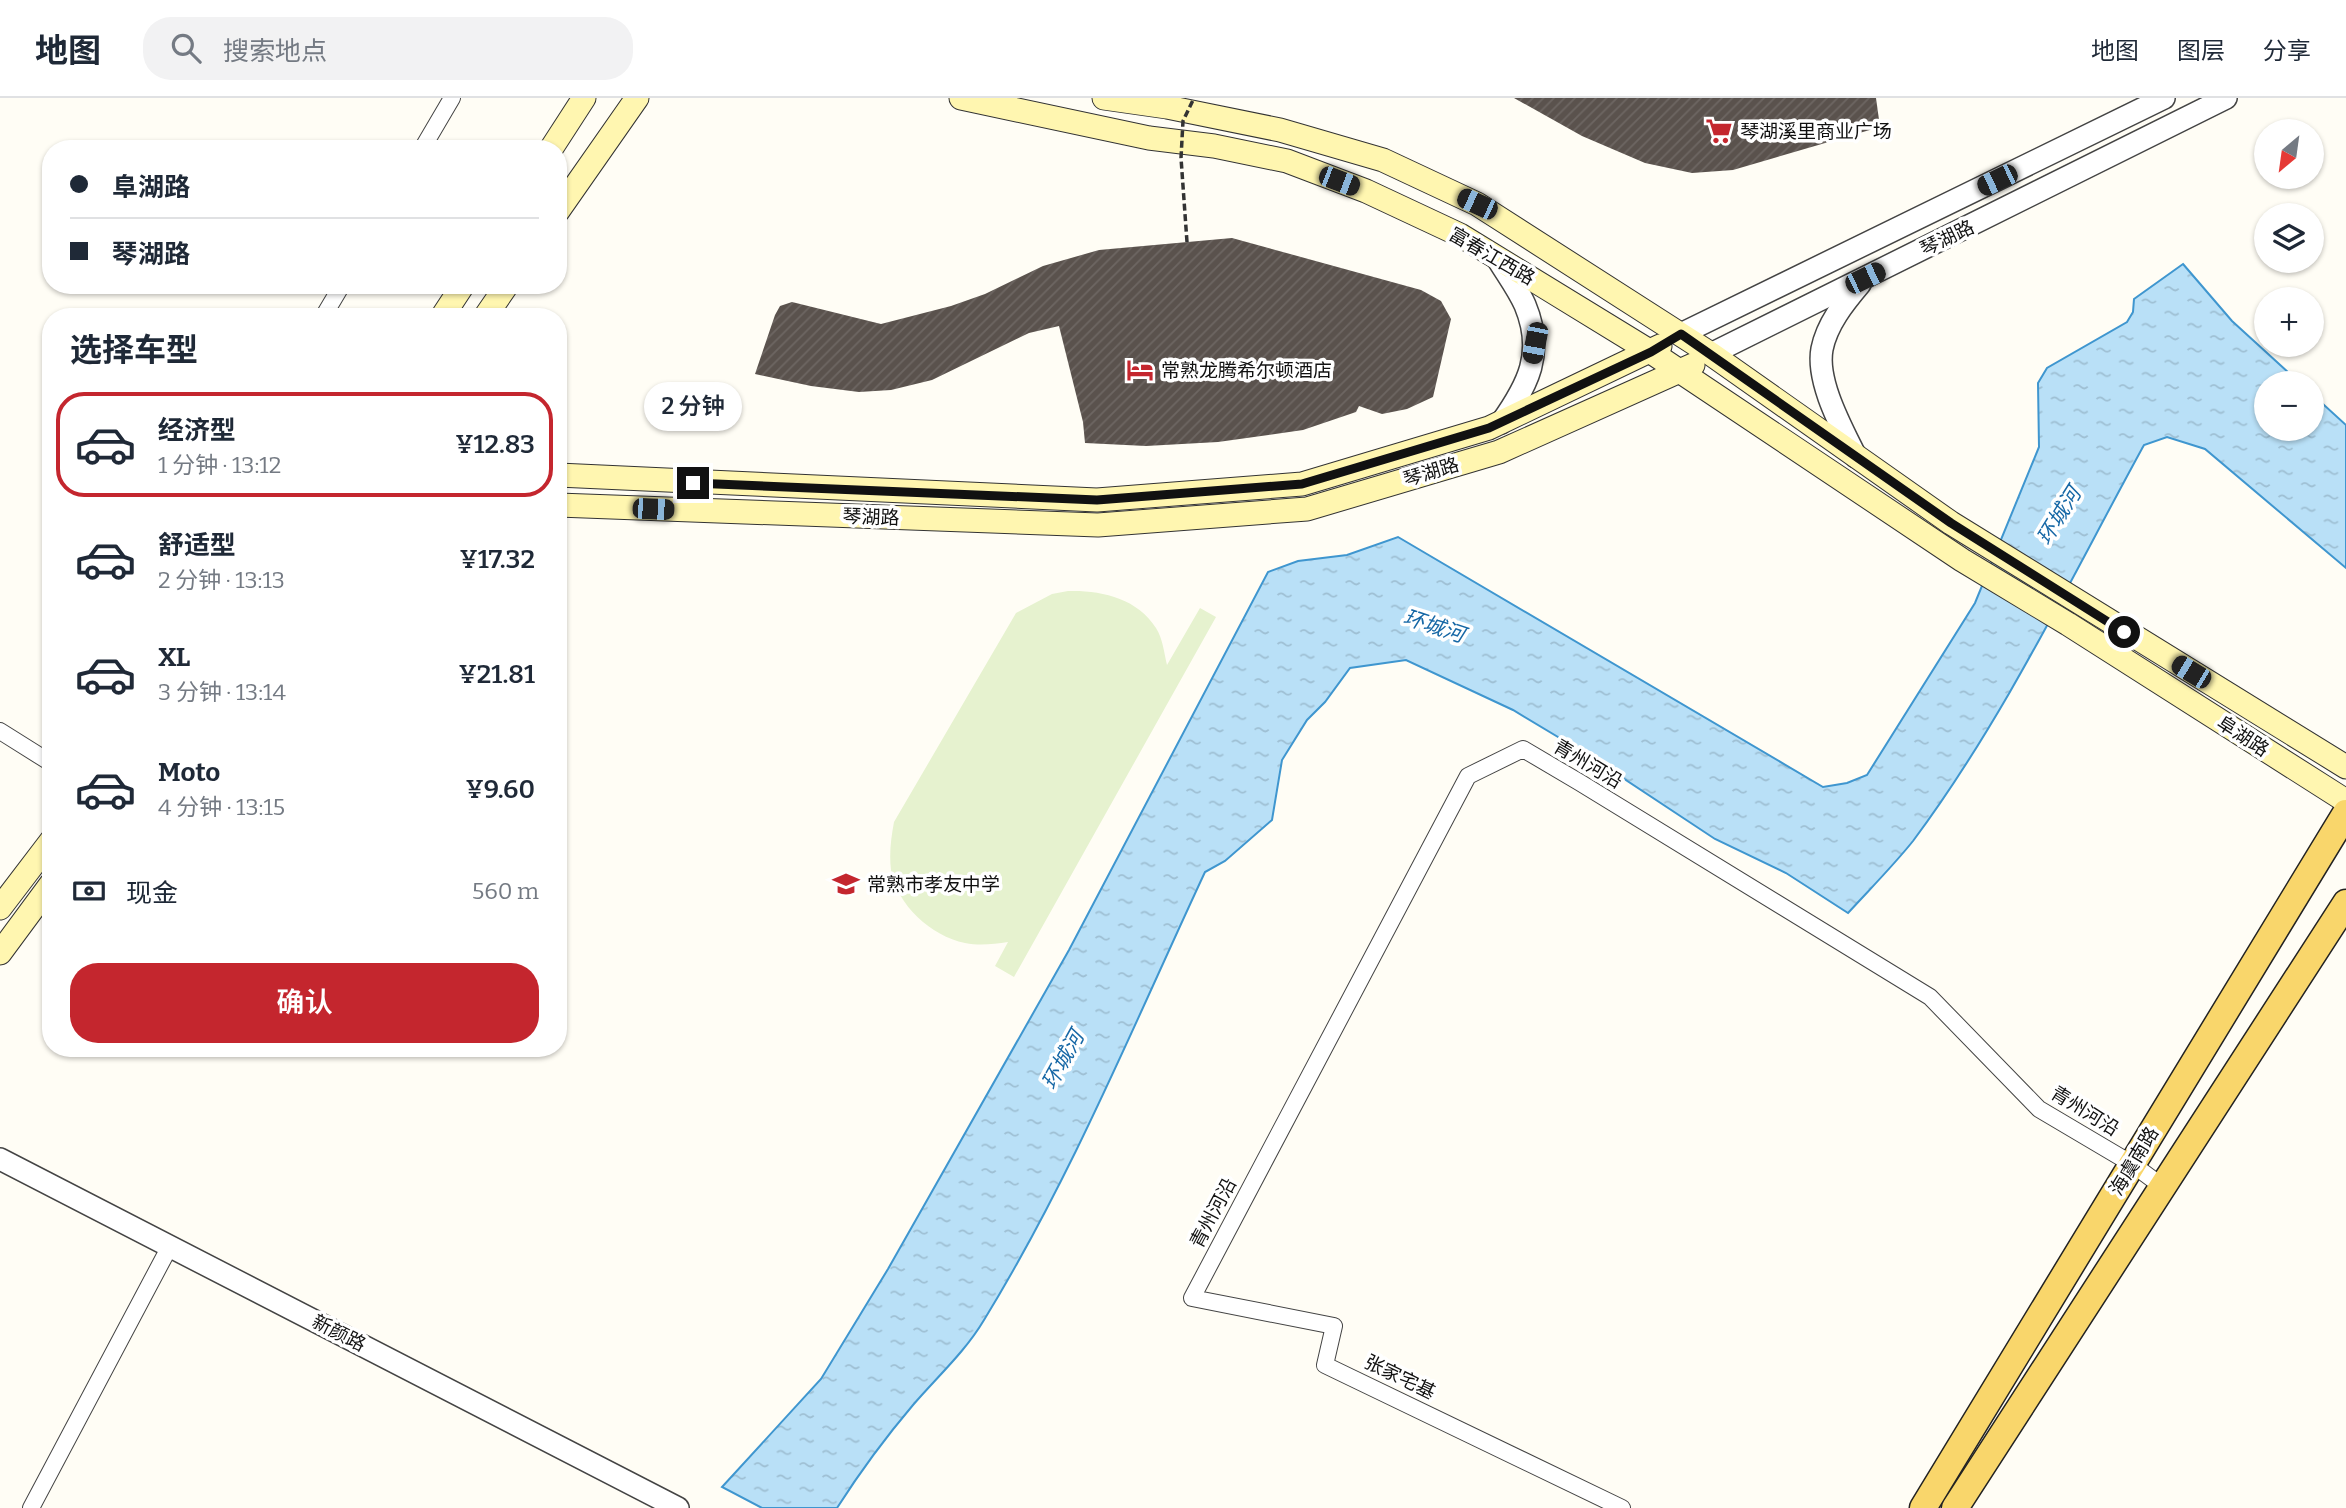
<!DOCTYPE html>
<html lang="zh">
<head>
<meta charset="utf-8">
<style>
	:root { --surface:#fff; --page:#f2f2f3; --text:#1f2937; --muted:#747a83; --line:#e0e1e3; --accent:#c4262e }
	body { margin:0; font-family:Bitter,"Noto Sans SC",serif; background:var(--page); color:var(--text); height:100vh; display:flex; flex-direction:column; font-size:26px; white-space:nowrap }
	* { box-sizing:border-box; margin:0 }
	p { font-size:23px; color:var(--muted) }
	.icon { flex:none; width:38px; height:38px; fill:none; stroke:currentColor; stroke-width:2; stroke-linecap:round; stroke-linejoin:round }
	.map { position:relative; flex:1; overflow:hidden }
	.panel { position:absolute; left:42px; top:210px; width:525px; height:749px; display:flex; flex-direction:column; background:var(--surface); border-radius:28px; box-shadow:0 2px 5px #0004 }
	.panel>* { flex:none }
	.banner { position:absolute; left:42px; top:42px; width:525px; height:154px; border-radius:28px; box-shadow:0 2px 5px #0004; display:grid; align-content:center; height:154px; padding:0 28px; background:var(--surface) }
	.needle { width:46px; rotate:209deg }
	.fabs { position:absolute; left:2254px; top:21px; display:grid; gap:14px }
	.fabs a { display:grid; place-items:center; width:70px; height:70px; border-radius:50%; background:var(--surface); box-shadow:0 2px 5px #0004; font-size:35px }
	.end { position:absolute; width:32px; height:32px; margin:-16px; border:9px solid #111; background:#fff; box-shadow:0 0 0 4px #fff }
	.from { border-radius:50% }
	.bubble { position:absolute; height:49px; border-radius:24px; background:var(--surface); box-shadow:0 2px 5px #0004; font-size:23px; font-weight:600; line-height:49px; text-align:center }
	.car { position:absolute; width:21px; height:42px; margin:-21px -10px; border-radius:9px; box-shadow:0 0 5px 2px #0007; background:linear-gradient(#222 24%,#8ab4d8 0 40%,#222 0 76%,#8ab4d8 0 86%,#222 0) }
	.banner b { display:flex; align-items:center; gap:24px; height:66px; font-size:26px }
	.banner b+b { border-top:2px solid var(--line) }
	.banner i { width:18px; height:18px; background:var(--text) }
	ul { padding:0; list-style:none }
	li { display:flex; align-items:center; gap:21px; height:105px; margin:0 14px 10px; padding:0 14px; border:4px solid transparent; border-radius:28px }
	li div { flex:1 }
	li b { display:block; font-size:26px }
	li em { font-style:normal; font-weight:600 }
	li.selected { border-color:var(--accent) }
	li>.icon { width:63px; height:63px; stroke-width:1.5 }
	h2 { padding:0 28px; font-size:32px; line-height:84px }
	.pay { display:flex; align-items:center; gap:18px; height:77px; padding:0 28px; font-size:26px }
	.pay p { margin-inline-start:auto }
	.primary-button { display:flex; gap:14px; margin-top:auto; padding:14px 28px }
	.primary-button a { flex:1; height:80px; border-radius:28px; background:var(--accent); color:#fff; font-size:28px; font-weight:600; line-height:80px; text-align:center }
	header { display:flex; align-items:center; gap:42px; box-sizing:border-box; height:98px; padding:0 35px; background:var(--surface); border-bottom:2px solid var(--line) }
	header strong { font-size:33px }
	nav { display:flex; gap:38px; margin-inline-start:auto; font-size:24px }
	.search { width:490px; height:63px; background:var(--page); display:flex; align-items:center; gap:18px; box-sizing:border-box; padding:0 24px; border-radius:28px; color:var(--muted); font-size:26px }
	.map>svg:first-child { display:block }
	.pitch { fill:#e6f2cf }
	.water { fill:url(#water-ripples); stroke:#3f96cf; stroke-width:2 }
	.building { fill:url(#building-hatch) }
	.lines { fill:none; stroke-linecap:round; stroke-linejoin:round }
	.minor-casing { stroke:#444; stroke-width:18 }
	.tertiary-casing { stroke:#444; stroke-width:24 }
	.secondary-casing { stroke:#333; stroke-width:25 }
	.primary-casing { stroke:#222; stroke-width:29 }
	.minor { stroke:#fff; stroke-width:16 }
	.tertiary { stroke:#fff; stroke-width:21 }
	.secondary { stroke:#fff6b0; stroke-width:23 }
	.primary { stroke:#f9d66b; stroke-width:26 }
	.path-bridge { stroke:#333; stroke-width:3.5; stroke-dasharray:7 3.5; stroke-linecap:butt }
	.route { stroke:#111; stroke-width:9 }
	.labels { text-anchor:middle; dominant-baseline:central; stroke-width:7; stroke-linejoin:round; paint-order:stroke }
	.poi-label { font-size:19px; fill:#111; stroke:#fff; text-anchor:start }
	.street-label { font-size:19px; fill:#111; stroke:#fff }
	.water-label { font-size:21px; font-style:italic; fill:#1768a6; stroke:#fff }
</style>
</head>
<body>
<header>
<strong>地图</strong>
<div class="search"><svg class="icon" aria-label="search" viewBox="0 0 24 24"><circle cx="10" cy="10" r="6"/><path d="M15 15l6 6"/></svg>搜索地点</div>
<nav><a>地图</a><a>图层</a><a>分享</a></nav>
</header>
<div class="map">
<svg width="2346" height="1410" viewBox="0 0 2346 1410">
	<defs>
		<pattern id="water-ripples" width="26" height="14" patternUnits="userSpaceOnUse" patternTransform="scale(1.75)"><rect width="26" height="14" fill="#b9e0f7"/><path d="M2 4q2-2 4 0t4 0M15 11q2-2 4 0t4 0" fill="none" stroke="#9ebfd3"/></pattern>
		<pattern id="building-hatch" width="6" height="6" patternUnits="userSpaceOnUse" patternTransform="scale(1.75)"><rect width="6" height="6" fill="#5a524d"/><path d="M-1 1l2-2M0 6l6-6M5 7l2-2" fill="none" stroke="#6d6662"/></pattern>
	</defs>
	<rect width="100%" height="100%" fill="#fffdf5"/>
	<path class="pitch" d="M1068,493C1101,492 1137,500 1156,530C1163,541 1164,555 1167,567L1200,510L1216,519L1014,879L995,868L1008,844C994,846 980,848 965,845C931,838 897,807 891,772C889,756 891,740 894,724L1016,515L1052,496Z"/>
	<path class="water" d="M2183,166L2232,223L2300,285H2266V331H2312V296L2346,327V470L2205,351L2167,339L2144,347C2071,480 2004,621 1913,743C1893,768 1870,791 1848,815L1786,775L1715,741L1588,657L1513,612L1406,562L1350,570L1325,604L1307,622L1282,662L1272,722L1225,763L1205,774C1135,924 1071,1080 984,1222C965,1254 937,1279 913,1307C885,1340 860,1374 837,1410H762L722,1389L821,1281L888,1171L1069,852L1268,474L1298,463L1347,457L1398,439L1823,689L1847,685L1867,677L1975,505L2039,349L2038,285L2047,270L2127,224L2133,214L2134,201Z"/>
	<g class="building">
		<polygon points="1514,0 1876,0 1880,29 1733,72 1692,75 1645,65 1582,38"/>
		<polygon points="1232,140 1421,192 1441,203 1451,221 1433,299 1407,311 1382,316 1359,308 1356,314 1303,332 1218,344 1146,348 1085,345 1083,324 1059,228 1029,235 932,282 891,292 859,294 811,288 755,276 775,217 780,208 792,204 881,226 951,208 985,196 1043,168 1099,152"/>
	</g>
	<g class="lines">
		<g class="minor-casing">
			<g id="minor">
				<polyline points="422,51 452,0"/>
				<polyline points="323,219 342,187"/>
				<polyline points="0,633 51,665"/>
				<polyline points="31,1410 170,1148"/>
				<polyline points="1622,1410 1325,1267 1334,1228 1192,1200 1468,678 1523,651 1579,684 1930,899 2039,1011 2132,1066 2163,1089"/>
			</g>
		</g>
		<g class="tertiary-casing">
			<g id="tertiary">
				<path d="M1497,160C1506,175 1518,191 1525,207C1545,255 1528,287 1501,325"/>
				<polyline points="1681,236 2164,0"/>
				<polyline points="1711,256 2226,0"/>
				<path d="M1856,359C1842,330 1816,284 1822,251C1827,226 1844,205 1860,186"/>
				<polyline points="0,1061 678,1410"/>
			</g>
		</g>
		<g class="secondary-casing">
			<g id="secondary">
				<polyline points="961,0 1149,40 1214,48 1287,63 1366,93 1460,137 1651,254 1962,462 2068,526 2346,703"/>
				<polyline points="1104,0 1167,9 1280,32 1383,62 1477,106 1711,256 1951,425 2346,669"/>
				<polyline points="551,51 584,0"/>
				<polyline points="558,113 637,0"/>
				<polyline points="442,219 463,187"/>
				<polyline points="485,219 507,187"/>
				<polyline points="558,377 1097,402 1302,386 1489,330 1660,248"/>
				<polyline points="558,407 1098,427 1307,411 1499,354 1693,267"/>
				<polyline points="0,810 51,743"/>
				<polyline points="0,855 51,786"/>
			</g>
		</g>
		<g class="primary-casing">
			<g id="primary">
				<polyline points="1923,1410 2346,715"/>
				<polyline points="1955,1410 2346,805"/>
			</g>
		</g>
		<use href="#minor" class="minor"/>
		<use href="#tertiary" class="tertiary"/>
		<use href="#secondary" class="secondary"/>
		<use href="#primary" class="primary"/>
		<polyline class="path-bridge" points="1187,144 1181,60 1183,23 1194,0"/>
	</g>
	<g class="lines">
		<polyline class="route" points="693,385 1097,402 1302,386 1489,330 1651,254 1681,236 1951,425 2124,534"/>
	</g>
	<defs>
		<g id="supermarket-bare" transform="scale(2.1)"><path d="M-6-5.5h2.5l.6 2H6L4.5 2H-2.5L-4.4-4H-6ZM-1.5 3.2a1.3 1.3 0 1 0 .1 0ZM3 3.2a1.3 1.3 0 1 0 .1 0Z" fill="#c4262e" stroke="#fff" stroke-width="2.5" paint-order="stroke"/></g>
		<g id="hotel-bare" transform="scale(2.1)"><path d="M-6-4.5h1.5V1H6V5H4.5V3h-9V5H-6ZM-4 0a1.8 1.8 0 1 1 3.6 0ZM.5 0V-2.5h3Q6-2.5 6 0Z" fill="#c4262e" stroke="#fff" stroke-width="2.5" paint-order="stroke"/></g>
		<g id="school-bare" transform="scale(2.1)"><path d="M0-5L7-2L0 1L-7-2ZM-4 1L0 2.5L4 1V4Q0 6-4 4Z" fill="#c4262e" stroke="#fff" stroke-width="2.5" paint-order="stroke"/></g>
	</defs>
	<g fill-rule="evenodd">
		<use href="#supermarket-bare" x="1719" y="33"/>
		<use href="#hotel-bare" x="1140" y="272"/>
		<use href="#school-bare" x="846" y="786"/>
	</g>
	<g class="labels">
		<g class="poi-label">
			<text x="1740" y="33">琴湖溪里商业广场</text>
			<text x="1161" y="272">常熟龙腾希尔顿酒店</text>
			<text x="867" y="786">常熟市孝友中学</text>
		</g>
		<g class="street-label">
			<text transform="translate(1947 140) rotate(-26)">琴湖路</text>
			<text transform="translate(1492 158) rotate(30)">富春江西路</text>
			<text transform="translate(1431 374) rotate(-17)">琴湖路</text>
			<text transform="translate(871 419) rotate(2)">琴湖路</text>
			<text transform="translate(2243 638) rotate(33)">阜湖路</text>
			<text transform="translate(1588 666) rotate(31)">青州河沿</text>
			<text transform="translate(2085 1013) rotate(32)">青州河沿</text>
			<text transform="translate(2134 1063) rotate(-59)">海虞南路</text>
			<text transform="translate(1213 1115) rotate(-62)">青州河沿</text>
			<text transform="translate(339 1235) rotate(27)">新颜路</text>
			<text transform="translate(1400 1279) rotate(26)">张家宅基</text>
		</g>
		<g class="water-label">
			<text transform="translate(2059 418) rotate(-58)">环城河</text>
			<text transform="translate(1434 528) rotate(18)">环城河</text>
			<text transform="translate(1063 962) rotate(-61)">环城河</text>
		</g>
	</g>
</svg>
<div class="fabs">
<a><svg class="needle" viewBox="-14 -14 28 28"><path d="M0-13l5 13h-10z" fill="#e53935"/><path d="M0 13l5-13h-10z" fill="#747a83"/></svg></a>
<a><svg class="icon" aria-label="layers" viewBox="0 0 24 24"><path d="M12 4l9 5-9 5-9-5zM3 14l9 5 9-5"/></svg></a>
<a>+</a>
<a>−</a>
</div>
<i class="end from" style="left:2124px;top:534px"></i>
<i class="end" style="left:693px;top:385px"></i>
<div class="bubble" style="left:644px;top:284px;width:98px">2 分钟</div>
<i class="car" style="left:1997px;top:82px;rotate:244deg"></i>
<i class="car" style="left:1339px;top:83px;rotate:111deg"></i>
<i class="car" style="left:1477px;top:106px;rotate:295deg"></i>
<i class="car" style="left:1865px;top:180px;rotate:64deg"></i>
<i class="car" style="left:1535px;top:245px;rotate:191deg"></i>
<i class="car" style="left:653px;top:411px;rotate:92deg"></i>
<i class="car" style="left:2191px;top:574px;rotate:301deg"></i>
<div class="banner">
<b><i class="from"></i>阜湖路</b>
<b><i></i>琴湖路</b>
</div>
<section class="panel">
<h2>选择车型</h2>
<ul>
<li class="selected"><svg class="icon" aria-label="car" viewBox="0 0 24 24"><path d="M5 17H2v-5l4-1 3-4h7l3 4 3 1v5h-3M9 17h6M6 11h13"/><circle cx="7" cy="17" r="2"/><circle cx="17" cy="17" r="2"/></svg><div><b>经济型</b><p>1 分钟 · 13:12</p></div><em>¥12.83</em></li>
<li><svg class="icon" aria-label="car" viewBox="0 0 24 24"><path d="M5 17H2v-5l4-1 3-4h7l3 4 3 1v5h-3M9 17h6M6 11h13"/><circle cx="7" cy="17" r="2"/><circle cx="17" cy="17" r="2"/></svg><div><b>舒适型</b><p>2 分钟 · 13:13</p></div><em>¥17.32</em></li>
<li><svg class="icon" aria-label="car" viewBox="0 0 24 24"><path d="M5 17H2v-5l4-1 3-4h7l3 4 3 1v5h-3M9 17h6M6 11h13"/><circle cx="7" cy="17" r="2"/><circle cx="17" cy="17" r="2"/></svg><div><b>XL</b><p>3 分钟 · 13:14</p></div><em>¥21.81</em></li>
<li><svg class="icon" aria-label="car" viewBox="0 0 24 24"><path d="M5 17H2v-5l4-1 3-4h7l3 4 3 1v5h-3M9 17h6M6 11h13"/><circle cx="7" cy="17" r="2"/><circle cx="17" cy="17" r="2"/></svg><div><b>Moto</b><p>4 分钟 · 13:15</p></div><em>¥9.60</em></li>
</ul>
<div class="pay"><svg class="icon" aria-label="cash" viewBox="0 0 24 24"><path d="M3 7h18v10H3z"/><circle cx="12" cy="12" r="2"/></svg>现金<p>560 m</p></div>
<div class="primary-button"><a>确认</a></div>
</section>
</div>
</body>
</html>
